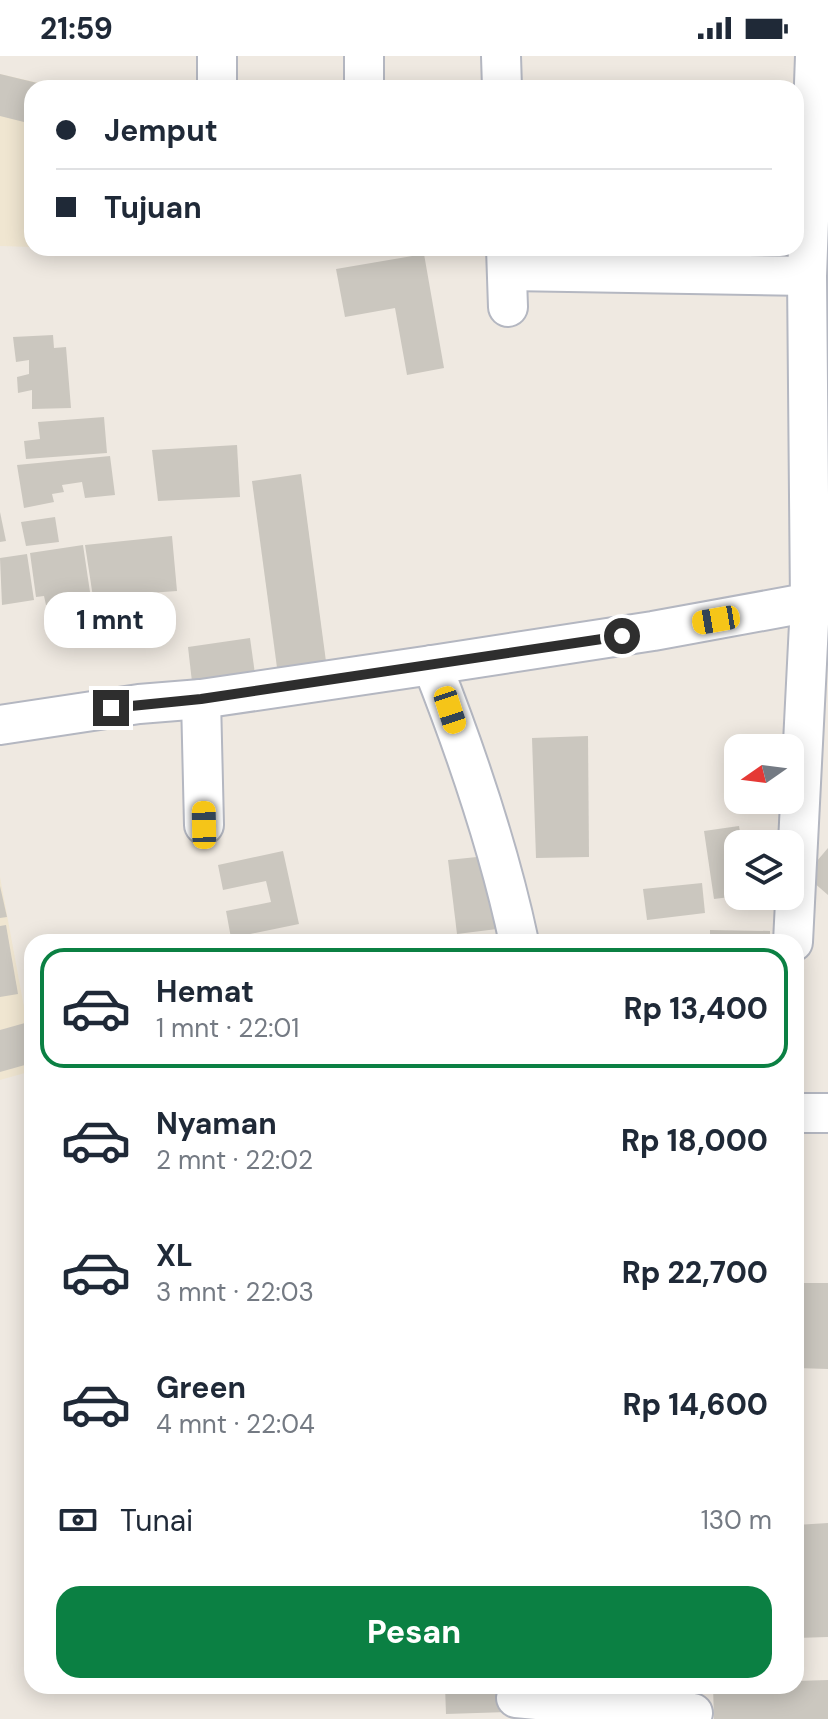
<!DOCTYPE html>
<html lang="id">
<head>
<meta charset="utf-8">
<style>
	:root { --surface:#fff; --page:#f6f6f7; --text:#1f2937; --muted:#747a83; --line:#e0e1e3; --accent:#0b8043 }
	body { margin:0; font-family:"DM Sans",sans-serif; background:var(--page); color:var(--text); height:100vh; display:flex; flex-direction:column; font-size:30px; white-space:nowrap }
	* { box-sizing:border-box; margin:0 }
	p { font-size:26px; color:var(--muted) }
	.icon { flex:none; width:44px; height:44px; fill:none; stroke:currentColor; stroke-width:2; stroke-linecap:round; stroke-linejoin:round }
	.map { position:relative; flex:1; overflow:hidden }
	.sheet { position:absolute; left:24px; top:878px; width:780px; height:760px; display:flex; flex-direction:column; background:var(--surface); border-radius:24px; box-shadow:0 4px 20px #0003 }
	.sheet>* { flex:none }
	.hud { position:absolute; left:24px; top:24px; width:780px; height:176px; border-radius:24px; box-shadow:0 4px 20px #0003; display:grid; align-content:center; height:176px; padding:0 32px; background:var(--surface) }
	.needle { width:52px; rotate:256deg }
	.fabs { position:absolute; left:724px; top:678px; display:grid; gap:16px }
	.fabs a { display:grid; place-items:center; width:80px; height:80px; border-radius:16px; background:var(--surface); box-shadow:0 4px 20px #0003; font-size:40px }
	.end { position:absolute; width:36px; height:36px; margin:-18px; border:10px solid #2e2e2e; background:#fff; box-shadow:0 0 0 4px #fff }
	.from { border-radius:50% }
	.bubble { position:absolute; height:56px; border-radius:24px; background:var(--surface); box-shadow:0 4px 20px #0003; font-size:26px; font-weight:800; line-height:56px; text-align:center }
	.car { position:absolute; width:24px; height:48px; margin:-24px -12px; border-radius:10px; box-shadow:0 0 6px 2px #0007; background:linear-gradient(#f5c518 24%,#345 0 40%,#f5c518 0 76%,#345 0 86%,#f5c518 0) }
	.hud b { display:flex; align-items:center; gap:28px; height:76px; font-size:30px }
	.hud b+b { border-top:2px solid var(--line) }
	.hud i { width:20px; height:20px; background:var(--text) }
	ul { padding:14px 0 0; list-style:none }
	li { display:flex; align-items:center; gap:24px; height:120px; margin:0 16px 12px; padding:0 16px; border:4px solid transparent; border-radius:24px }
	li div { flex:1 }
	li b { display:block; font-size:30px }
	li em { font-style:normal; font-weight:800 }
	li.on { border-color:var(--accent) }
	li>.icon { width:72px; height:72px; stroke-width:1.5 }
	.pay { display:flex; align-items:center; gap:20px; height:88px; padding:0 32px; font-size:30px }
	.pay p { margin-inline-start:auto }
	.cta { display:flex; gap:16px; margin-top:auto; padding:16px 32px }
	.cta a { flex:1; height:92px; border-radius:24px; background:var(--accent); color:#fff; font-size:32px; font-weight:800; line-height:92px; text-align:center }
	.status { display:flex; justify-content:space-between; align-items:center; height:56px; padding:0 40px; background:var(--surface); direction:ltr }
	.status svg { height:22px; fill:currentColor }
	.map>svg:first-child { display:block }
	.education { fill:#f0e6d1 }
	.building { fill:#cbc7bf }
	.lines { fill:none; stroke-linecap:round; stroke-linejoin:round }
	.minor-casing { stroke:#b4b7c1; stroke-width:42 }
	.minor { stroke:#fff; stroke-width:38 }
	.route { stroke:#2e2e2e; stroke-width:10 }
</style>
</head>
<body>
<div class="status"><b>21:59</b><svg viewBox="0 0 49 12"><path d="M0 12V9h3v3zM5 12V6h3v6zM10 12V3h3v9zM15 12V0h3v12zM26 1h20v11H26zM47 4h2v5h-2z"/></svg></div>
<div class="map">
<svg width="828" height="1663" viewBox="0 0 828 1663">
	<rect width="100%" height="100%" fill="#efe9e1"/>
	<g class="education">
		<polygon points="0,18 60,32 32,32 32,191 0,190"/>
		<polygon points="0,821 26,962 32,961 32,1015 0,1024"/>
	</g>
	<g class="building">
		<polygon points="0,18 54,31 32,32 32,68 0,60"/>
		<polygon points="424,198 444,312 407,319 395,252 345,261 336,213"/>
		<polygon points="53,279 54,292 66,291 71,352 32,353 32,334 18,337 17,321 29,318 29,304 16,306 13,281"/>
		<polygon points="104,361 107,397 26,403 24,385 40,383 38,366"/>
		<polygon points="237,389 240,441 158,445 152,394"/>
		<polygon points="110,400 115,439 85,442 82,426 62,429 64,436 52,438 54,446 24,452 17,409"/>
		<polygon points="301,418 327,613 278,619 252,425"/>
		<polygon points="0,456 6,485 0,486"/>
		<polygon points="55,461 59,486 26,490 21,466"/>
		<polygon points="172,480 177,535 93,541 85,489"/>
		<polygon points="83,489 90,536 61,540 64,547 46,549 44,540 36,541 30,497"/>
		<polygon points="27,498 34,544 2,549 0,502"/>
		<polygon points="250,582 255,618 192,626 188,591"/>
		<polygon points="588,680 589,801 536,802 532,682"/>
		<polygon points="739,770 742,788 738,788 738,840 714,843 704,775"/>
		<polygon points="828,792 828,839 805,819"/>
		<polygon points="283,795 299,868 231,882 226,855 271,846 266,825 223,834 218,809"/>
		<polygon points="496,799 505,872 457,878 448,804"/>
		<polygon points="702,827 705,857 647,864 643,833"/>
		<polygon points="0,830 7,861 0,862"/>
		<polygon points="6,869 18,938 0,941 0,870"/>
		<polygon points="710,874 770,875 770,886 710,886"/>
		<polygon points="516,881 517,886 466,886 466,884"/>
		<polygon points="32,965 32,1007 0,1016 0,974"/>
		<polygon points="796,1227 828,1227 828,1313 796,1312"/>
		<polygon points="828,1467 828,1581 796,1582 796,1469"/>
		<polygon points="828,1624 828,1663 714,1663 713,1630 796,1630 796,1625"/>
		<polygon points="445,1630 507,1630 508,1656 446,1658"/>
	</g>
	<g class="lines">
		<g class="minor-casing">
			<g id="minor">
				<polyline points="217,0 217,32"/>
				<polyline points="364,0 364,32"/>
				<polyline points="501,0 502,32"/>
				<polyline points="506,192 508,251"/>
				<polyline points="507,215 807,220"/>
				<path d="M432,609C467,698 499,792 519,886"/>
				<polyline points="201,643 204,769"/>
				<polyline points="0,669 139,648 201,643 432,609 653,575 828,543"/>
				<polyline points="793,886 810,548 807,220 815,0"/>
				<polyline points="796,1057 828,1057"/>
				<polyline points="516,1642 598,1650"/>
				<polyline points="597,1663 598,1650 693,1657"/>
			</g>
		</g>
		<use href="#minor" class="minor"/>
	</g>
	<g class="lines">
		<polyline class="route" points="111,652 201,643 622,580"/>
	</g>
</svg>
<div class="fabs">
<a><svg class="needle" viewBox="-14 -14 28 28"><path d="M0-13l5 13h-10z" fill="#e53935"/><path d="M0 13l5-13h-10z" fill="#747a83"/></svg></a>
<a><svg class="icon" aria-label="layers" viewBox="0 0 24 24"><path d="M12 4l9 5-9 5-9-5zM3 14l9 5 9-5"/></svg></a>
</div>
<i class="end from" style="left:622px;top:580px"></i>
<i class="end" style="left:111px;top:652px"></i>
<div class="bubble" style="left:44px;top:536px;width:132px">1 mnt</div>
<i class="car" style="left:716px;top:564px;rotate:260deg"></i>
<i class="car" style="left:450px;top:654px;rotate:162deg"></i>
<i class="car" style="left:204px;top:769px;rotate:359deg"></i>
<div class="hud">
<b><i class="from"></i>Jemput</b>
<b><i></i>Tujuan</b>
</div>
<section class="sheet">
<ul>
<li class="on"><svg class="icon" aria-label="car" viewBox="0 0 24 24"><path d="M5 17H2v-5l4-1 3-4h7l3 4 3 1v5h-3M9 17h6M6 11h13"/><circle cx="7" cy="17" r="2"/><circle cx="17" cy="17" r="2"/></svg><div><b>Hemat</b><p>1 mnt · 22:01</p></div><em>Rp 13,400</em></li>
<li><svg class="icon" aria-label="car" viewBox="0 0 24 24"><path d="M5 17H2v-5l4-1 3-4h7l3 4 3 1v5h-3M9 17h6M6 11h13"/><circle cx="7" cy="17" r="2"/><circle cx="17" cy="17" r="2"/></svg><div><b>Nyaman</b><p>2 mnt · 22:02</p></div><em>Rp 18,000</em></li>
<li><svg class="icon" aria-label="car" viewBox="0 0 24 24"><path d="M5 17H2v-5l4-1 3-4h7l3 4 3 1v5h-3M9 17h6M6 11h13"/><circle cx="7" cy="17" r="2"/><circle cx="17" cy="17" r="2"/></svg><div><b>XL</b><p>3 mnt · 22:03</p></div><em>Rp 22,700</em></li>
<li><svg class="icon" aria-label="car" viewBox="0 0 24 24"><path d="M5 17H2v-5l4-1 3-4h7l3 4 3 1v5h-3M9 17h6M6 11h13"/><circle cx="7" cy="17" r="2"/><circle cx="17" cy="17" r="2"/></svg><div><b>Green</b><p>4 mnt · 22:04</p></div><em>Rp 14,600</em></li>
</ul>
<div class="pay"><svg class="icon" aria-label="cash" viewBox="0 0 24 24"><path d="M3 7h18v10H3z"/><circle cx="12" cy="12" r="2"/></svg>Tunai<p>130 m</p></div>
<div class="cta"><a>Pesan</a></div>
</section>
</div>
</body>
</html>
